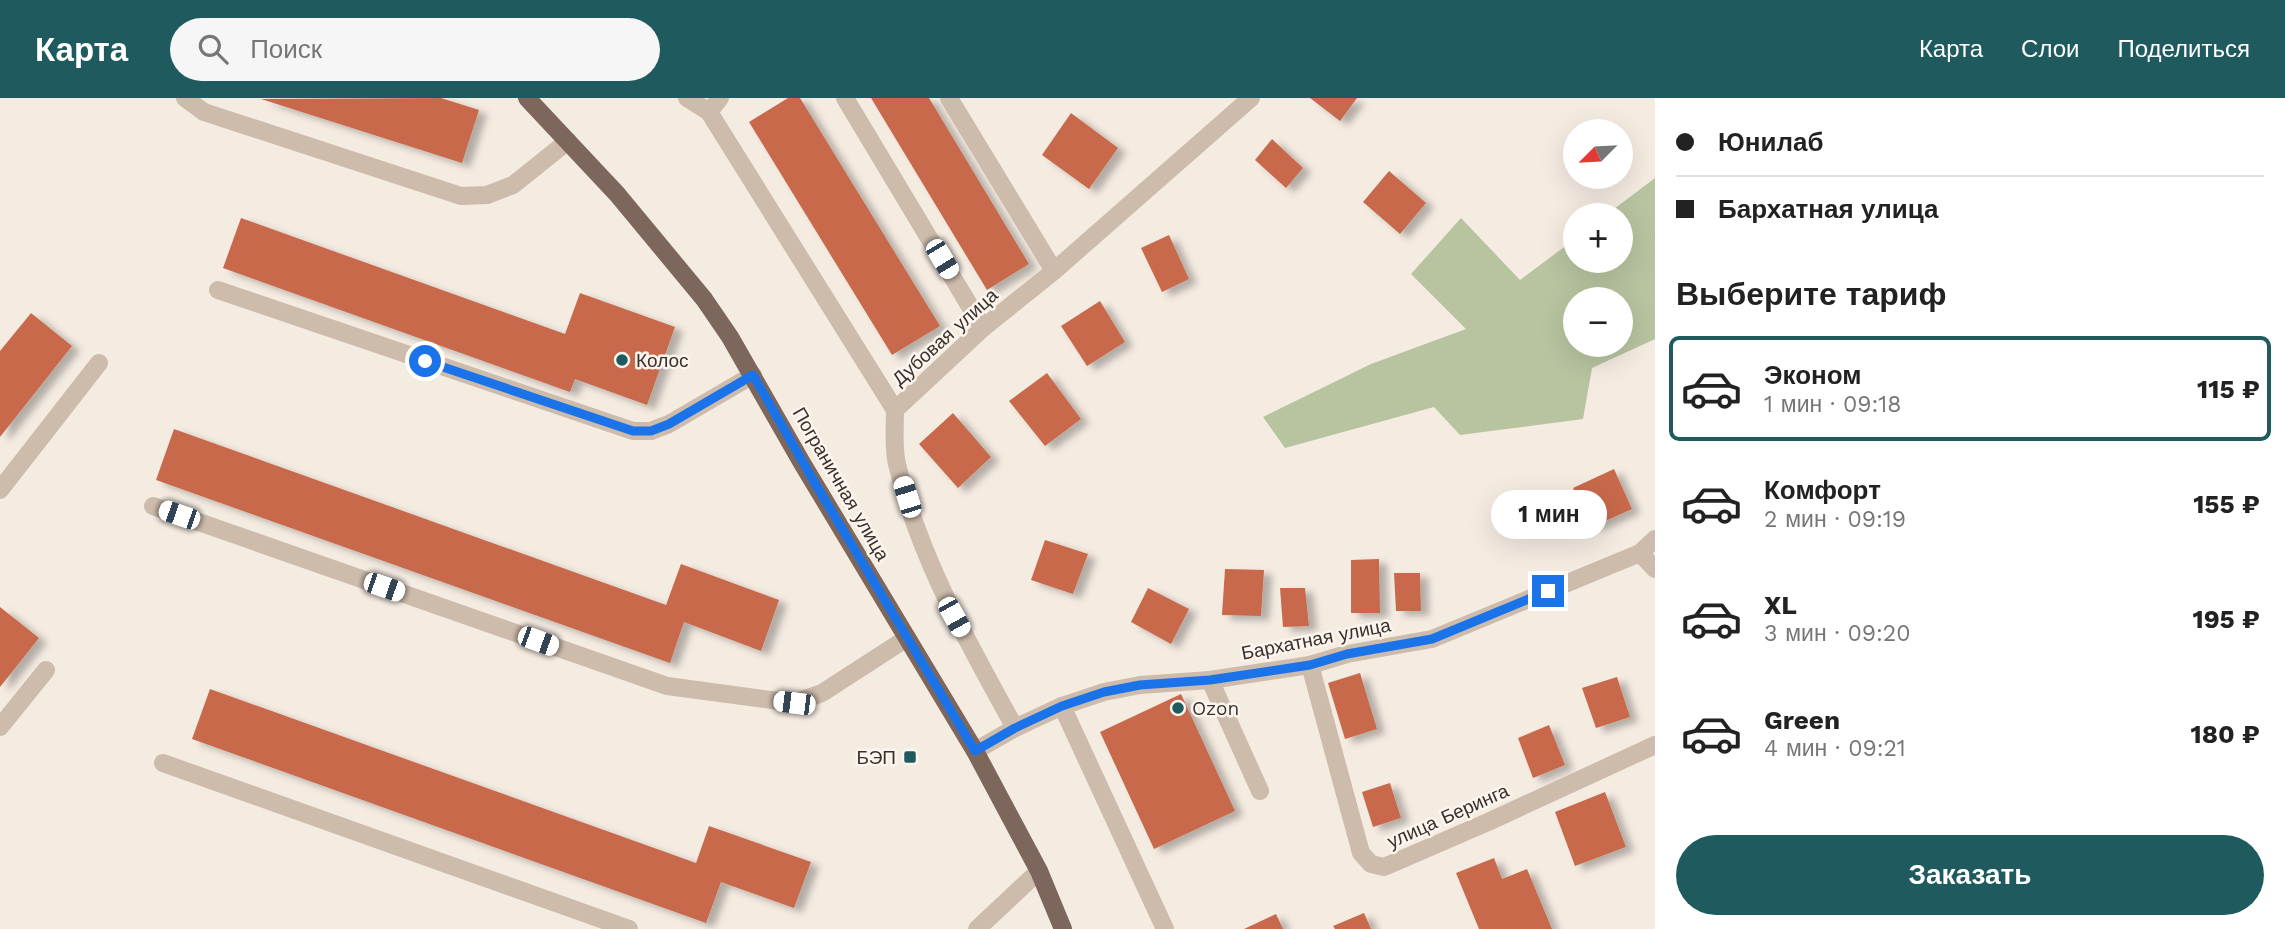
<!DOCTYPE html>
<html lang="ru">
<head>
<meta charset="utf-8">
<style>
	:root { --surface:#fff; --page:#f6f6f6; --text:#222; --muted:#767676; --line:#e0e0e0; --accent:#1f5a5e }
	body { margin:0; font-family:"Work Sans",sans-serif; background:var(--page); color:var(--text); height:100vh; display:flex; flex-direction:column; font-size:26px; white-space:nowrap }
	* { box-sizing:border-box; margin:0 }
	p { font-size:23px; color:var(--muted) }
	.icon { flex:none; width:38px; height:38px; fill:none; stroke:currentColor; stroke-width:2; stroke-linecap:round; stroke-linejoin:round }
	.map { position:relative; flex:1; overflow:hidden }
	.sheet { display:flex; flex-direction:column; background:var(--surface); width:630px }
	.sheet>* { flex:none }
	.hud { display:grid; align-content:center; height:154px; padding:0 21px; background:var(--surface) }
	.needle { width:46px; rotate:246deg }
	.fabs { position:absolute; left:1563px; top:21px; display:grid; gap:14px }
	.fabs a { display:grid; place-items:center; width:70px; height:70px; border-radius:50%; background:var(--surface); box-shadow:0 7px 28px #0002; font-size:35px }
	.end { position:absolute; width:32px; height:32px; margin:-16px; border:9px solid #1a73e8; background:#fff; box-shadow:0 0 0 4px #fff }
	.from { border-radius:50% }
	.bubble { position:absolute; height:49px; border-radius:24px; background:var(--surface); box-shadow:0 7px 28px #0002; font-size:23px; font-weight:700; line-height:49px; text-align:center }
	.car { position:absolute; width:21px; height:42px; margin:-21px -10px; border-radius:9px; box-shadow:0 0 5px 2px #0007; background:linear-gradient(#fff 24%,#345 0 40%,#fff 0 76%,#345 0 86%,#fff 0) }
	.hud b { display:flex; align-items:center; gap:24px; height:66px; font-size:26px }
	.hud b+b { border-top:2px solid var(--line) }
	.hud i { width:18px; height:18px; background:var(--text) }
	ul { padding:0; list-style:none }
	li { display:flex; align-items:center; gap:21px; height:105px; margin:0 14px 10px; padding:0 7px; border:4px solid transparent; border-radius:10px }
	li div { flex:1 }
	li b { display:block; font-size:26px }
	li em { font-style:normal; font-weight:700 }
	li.selected { border-color:var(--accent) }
	li>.icon { width:63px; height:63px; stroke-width:1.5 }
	h2 { padding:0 21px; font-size:32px; line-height:84px }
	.button { display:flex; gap:14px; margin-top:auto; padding:14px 21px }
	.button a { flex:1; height:80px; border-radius:42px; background:var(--accent); color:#fff; font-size:28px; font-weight:700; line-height:80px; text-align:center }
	header { display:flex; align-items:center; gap:42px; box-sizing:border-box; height:98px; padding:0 35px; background:var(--accent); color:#fff }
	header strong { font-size:33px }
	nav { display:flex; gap:38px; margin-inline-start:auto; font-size:24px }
	.search { width:490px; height:63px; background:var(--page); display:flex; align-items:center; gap:18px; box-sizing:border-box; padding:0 24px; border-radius:38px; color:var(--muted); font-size:26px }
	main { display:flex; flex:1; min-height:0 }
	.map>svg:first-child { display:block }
	.green { fill:#b8c4a0; fill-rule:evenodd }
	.building { fill:#c8694b; filter:url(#shadow) }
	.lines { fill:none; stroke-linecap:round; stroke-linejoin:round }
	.minor { stroke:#cdbbac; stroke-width:18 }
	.major { stroke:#7d675c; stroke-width:18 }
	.route { stroke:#1a73e8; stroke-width:9 }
	.poi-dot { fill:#1f5a5e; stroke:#fbf5ee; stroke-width:2.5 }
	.labels { text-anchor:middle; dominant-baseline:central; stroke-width:5; stroke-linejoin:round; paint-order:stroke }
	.street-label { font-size:19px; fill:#3b302b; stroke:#fbf5ee }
	.poi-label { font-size:19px; fill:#3b302b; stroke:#fbf5ee; text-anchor:start }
</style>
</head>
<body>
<header>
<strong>Карта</strong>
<div class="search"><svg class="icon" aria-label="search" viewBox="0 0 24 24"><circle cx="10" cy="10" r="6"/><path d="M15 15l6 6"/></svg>Поиск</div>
<nav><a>Карта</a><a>Слои</a><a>Поделиться</a></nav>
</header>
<main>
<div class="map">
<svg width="1655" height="831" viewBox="0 0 1655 831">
	<defs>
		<filter id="shadow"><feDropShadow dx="8" dy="4.5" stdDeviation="3.5" flood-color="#0004"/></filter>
	</defs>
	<rect width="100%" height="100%" fill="#f4ebe1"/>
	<path class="green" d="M1655,80V241L1592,270L1583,321L1460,337L1434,309L1285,350L1263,319L1371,266L1466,231L1411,176L1461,120L1520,182L1575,141V163H1620V117H1606ZM1575,201H1620V247H1575Z"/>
	<g class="building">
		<polygon points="441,0 479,12 462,65 261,1"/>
		<polygon points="788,0 800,0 940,228 892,257 749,24"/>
		<polygon points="871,0 929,0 1029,166 987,192"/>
		<polygon points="1310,0 1357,0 1340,23"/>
		<polygon points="1071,15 1118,50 1089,91 1042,57"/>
		<polygon points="1272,41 1303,70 1286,90 1255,62"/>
		<polygon points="1389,73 1426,105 1400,136 1363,104"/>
		<polygon points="241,120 565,236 580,195 675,229 647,307 575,281 570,294 223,170"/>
		<polygon points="1169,137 1189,181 1162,194 1141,150"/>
		<polygon points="1100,203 1125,244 1087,268 1061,228"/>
		<polygon points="31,215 72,248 0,339 0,253"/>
		<polygon points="1047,275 1081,321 1045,348 1009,303"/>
		<polygon points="953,315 991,359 958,390 919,346"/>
		<polygon points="174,331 666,507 681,466 779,502 761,553 684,524 670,565 156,382"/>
		<polygon points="1614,371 1632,411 1592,429 1573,390"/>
		<polygon points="1045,442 1088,456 1073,496 1031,482"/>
		<polygon points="1379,461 1380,515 1351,515 1351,462"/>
		<polygon points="1225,471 1264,472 1261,518 1222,517"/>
		<polygon points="1394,475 1420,475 1421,513 1396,513"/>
		<polygon points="1148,490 1189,511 1171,546 1131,524"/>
		<polygon points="1280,490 1305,490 1309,528 1283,529"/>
		<polygon points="0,509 39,540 0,589"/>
		<polygon points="1360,575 1377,631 1345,641 1328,585"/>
		<polygon points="1617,579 1630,619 1596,630 1582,590"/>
		<polygon points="210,591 696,765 709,728 811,764 794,810 721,784 706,825 192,641"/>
		<polygon points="1181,596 1235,713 1154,751 1100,634"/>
		<polygon points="1549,627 1565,667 1533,680 1518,640"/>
		<polygon points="1390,685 1401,720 1373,729 1362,694"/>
		<polygon points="1605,694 1626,749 1575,768 1555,714"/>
		<polygon points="1494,760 1502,781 1527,771 1552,831 1479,831 1456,775"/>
		<polygon points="1364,815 1371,831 1335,831 1333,828"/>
		<polygon points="1276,816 1283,831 1244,831"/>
	</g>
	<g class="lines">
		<g class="minor">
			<polyline points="185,0 204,14 461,98 487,97 513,87 568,43"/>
			<polyline points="687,0 709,14 895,312"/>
			<polyline points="845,0 983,230"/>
			<polyline points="949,0 1054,173"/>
			<polyline points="709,14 720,0"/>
			<polyline points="218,192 633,333 651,333 669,326 753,277"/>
			<polyline points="0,392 99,265"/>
			<polyline points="153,408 667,588 794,605 822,595 907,540"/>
			<polyline points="1640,455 1655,471"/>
			<polyline points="1310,567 1361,755 1371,766 1384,769 1488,724 1655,647"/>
			<polyline points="1210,582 1260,693"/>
			<polyline points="1062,608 1165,831"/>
			<polyline points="0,629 46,572"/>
			<path d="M1015,630C969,546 919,460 897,366C893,349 895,329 895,312L983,230L1054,173L1251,0"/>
			<polyline points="975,653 1015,630 1062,608 1104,594 1140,587 1210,582 1310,567 1347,556 1432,541 1640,455 1655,441"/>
			<polyline points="163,665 629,831"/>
			<polyline points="977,831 1039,773"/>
		</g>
		<polyline class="major" points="527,0 617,96 704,201 730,239 802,365 975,653 1039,773 1063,831"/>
	</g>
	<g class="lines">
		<polyline class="route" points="425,263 633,333 651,333 669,326 753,277 816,387 975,653 1015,630 1062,608 1104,594 1140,587 1210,582 1310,567 1347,556 1432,541 1548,493"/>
	</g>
	<g class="poi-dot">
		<circle cx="622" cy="262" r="7"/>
		<circle cx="1178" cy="610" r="7"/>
		<rect x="903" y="652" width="14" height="14" rx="3.5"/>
	</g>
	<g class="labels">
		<g class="street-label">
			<text transform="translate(945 239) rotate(-42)">Дубовая улица</text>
			<text transform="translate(841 386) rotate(60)">Пограничная улица</text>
			<text transform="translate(1316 541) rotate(-11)">Бархатная улица</text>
			<text transform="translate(1448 718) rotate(-24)">улица Беринга</text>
		</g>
		<g class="poi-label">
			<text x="636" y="262">Колос</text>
			<text x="1192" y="610">Ozon</text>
			<text x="896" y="659" text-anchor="end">БЭП</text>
		</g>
	</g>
</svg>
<div class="fabs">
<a><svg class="needle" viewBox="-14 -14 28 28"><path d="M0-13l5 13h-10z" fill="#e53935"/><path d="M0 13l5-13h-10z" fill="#767676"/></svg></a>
<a>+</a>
<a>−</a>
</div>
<i class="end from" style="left:425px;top:263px"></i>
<i class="end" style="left:1548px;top:493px"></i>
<div class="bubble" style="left:1491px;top:392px;width:116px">1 мин</div>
<i class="car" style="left:942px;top:161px;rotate:149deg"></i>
<i class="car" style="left:907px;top:399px;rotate:343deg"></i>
<i class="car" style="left:179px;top:417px;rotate:289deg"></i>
<i class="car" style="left:384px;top:489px;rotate:109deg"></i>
<i class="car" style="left:954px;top:519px;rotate:151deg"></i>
<i class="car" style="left:538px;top:543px;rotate:110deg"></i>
<i class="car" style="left:794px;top:605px;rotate:277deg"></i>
</div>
<section class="sheet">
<div class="hud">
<b><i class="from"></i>Юнилаб</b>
<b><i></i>Бархатная улица</b>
</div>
<h2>Выберите тариф</h2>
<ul>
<li class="selected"><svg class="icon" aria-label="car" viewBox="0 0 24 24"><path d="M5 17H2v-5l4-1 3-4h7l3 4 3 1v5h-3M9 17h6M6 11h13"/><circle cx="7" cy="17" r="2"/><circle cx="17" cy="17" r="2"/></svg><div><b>Эконом</b><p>1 мин · 09:18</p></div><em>115 ₽</em></li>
<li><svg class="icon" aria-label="car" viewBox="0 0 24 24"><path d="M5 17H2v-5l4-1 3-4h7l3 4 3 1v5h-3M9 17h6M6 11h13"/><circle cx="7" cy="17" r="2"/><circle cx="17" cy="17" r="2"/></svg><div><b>Комфорт</b><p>2 мин · 09:19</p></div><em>155 ₽</em></li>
<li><svg class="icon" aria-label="car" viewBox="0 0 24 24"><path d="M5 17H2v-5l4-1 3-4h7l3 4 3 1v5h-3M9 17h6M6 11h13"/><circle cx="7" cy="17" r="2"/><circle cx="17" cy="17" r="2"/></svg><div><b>XL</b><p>3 мин · 09:20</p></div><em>195 ₽</em></li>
<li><svg class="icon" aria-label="car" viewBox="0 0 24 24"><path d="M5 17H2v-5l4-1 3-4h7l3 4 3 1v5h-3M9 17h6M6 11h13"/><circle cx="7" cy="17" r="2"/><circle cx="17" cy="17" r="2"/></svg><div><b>Green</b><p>4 мин · 09:21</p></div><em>180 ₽</em></li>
</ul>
<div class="button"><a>Заказать</a></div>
</section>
</main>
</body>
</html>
